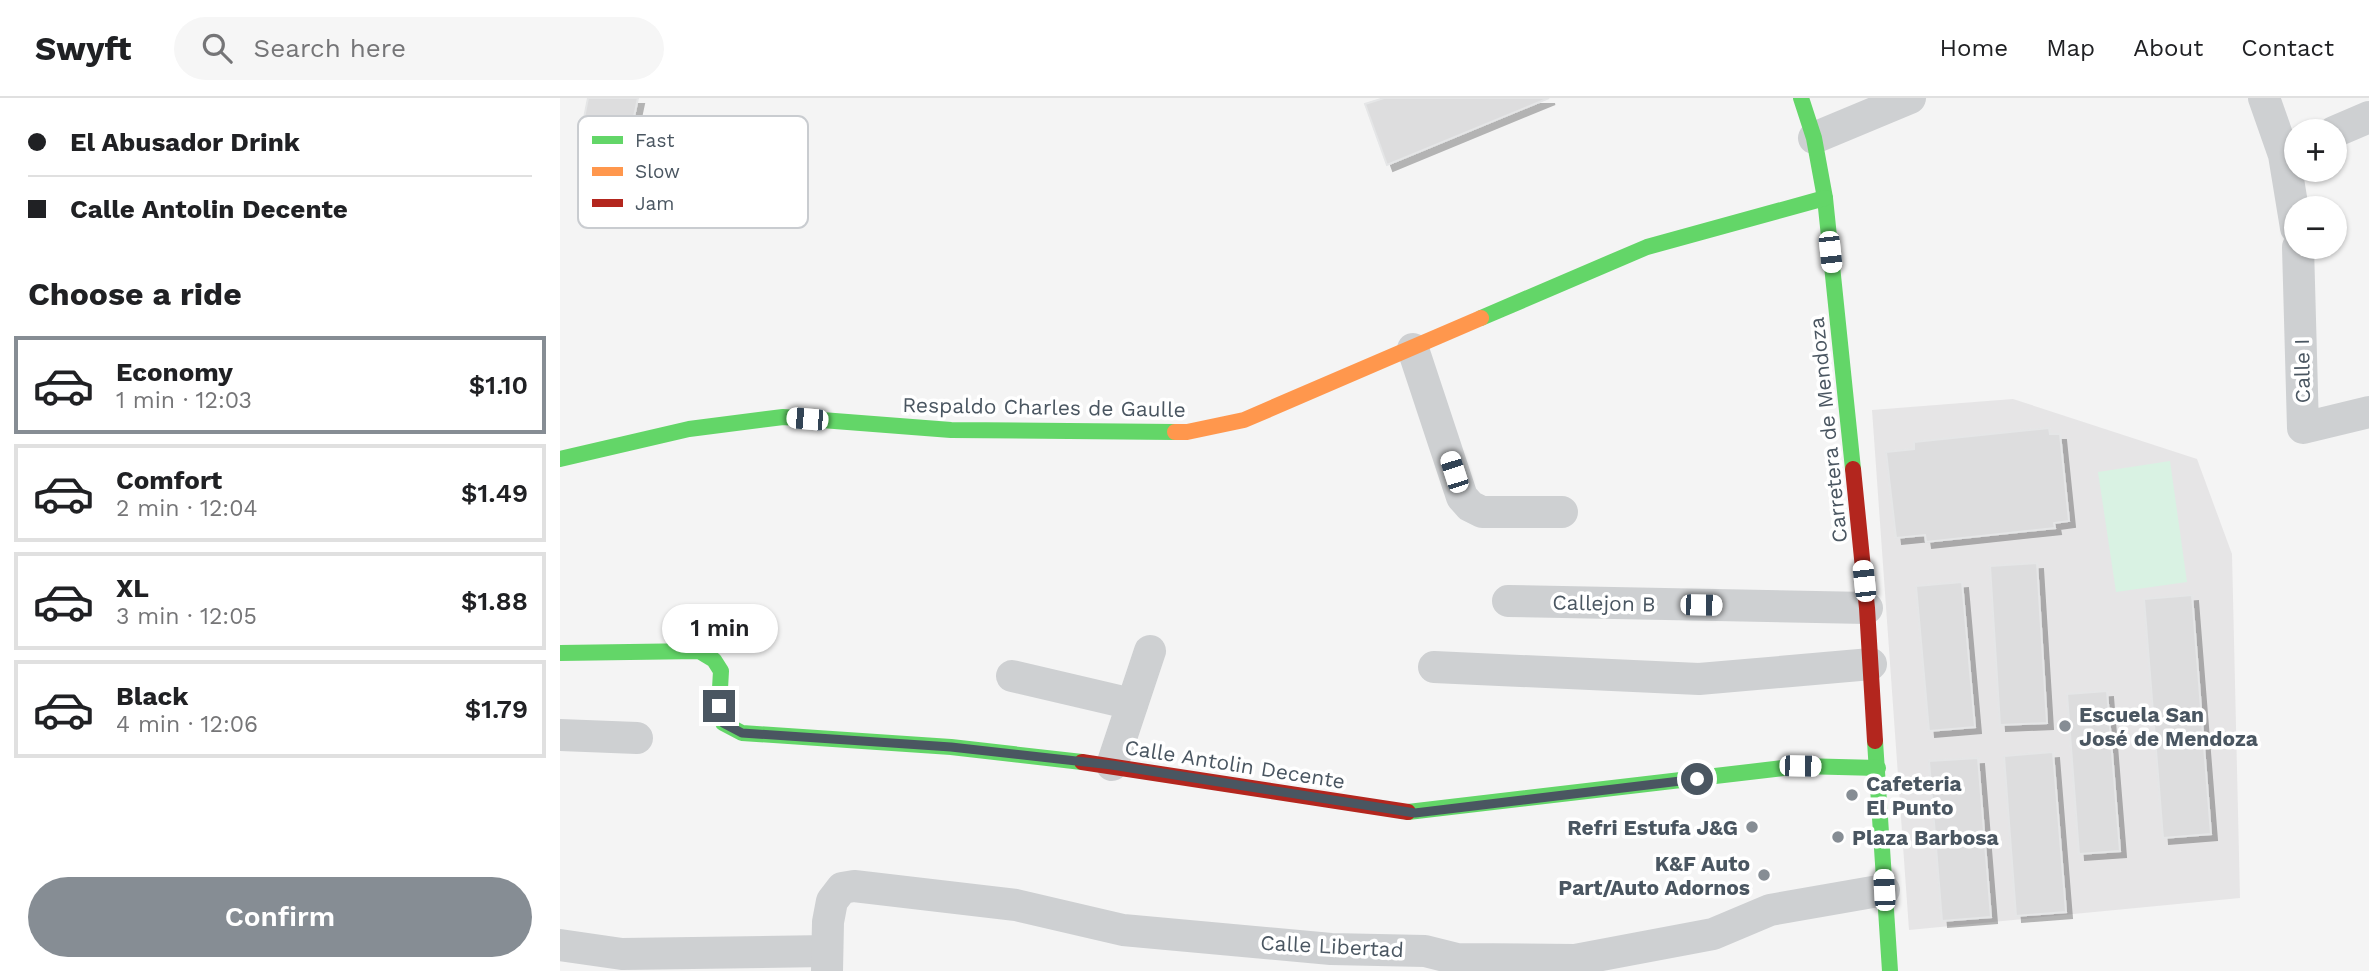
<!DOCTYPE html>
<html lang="en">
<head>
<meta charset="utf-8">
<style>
	:root { --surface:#fff; --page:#f6f6f6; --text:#202124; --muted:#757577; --line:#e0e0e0; --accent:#868d94 }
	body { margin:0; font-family:"Work Sans",sans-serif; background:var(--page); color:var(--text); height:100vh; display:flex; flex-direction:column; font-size:26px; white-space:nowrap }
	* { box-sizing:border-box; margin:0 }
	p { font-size:23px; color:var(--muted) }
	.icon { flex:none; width:38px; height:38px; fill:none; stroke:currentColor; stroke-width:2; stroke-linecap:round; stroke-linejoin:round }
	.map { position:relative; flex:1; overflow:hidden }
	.sheet { display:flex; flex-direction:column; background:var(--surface); width:560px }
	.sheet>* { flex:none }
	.top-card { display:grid; align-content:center; height:154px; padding:0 28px; background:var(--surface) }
	.controls { position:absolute; left:1724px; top:21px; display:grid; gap:14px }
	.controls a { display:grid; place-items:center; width:63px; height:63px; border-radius:50%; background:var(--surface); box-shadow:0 2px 5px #0004; font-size:35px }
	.end { position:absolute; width:32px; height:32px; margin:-16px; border:9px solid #4a5661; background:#fff; box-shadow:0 0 0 4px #fff }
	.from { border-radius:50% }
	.bubble { position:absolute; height:49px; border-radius:24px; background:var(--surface); box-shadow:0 2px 5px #0004; font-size:23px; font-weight:600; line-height:49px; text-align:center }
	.car { position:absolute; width:21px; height:42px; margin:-21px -10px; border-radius:9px; box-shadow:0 0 5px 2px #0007; background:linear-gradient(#fff 24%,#345 0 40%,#fff 0 76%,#345 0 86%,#fff 0) }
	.top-card b { display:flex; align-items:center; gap:24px; height:66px; font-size:26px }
	.top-card b+b { border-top:2px solid var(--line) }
	.top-card i { width:18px; height:18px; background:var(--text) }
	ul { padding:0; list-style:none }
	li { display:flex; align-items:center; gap:21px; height:98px; margin:0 14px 10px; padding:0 14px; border:4px solid var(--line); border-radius:0px }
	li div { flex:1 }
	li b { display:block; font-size:26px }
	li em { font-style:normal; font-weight:600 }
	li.current { border-color:var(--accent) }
	li>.icon { width:63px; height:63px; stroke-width:1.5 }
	h2 { padding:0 28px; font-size:32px; line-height:84px }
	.action { display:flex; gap:14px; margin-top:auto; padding:14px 28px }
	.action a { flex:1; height:80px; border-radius:42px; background:var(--accent); color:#fff; font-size:28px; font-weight:600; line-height:80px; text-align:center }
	header { display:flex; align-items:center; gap:42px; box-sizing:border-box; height:98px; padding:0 35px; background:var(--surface); border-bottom:2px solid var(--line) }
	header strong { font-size:33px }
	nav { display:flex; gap:38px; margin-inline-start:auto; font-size:24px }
	.search { width:490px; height:63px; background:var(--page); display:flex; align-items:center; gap:18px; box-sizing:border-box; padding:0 24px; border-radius:38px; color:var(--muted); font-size:26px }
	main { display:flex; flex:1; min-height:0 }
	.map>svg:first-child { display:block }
	.education { fill:#e6e5e6 }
	.green { fill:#d9f2e3 }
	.building { fill:#ddddde; stroke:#e5e6e7; stroke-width:2; filter:url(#shadow) }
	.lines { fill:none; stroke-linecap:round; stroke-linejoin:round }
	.street { stroke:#ced0d2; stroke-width:32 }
	.fast { stroke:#63d668; stroke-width:16 }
	.slow { stroke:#ff974d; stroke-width:16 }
	.jam { stroke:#b3261e; stroke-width:16 }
	.route { stroke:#4a5661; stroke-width:9 }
	.poi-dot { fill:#868d94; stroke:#fff; stroke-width:2.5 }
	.labels { text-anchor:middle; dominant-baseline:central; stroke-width:7; stroke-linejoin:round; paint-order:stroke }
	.street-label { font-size:21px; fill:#4a5661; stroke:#fff }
	.poi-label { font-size:21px; font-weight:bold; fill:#4a5661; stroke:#fff; text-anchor:start }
	.key { fill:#fff; stroke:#c9ccd0; stroke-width:2 }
	.key-label { font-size:19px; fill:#4a5661 }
</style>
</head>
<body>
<header>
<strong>Swyft</strong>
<div class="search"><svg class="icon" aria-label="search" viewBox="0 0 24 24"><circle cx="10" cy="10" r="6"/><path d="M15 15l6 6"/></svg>Search here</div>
<nav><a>Home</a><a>Map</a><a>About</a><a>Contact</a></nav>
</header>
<main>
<section class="sheet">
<div class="top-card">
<b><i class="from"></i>El Abusador Drink</b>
<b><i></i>Calle Antolin Decente</b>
</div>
<h2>Choose a ride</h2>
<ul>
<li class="current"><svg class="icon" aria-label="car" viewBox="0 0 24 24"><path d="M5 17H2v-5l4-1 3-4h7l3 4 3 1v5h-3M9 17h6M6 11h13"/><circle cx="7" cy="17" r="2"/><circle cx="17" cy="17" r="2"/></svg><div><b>Economy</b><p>1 min · 12:03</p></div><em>$1.10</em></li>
<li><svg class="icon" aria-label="car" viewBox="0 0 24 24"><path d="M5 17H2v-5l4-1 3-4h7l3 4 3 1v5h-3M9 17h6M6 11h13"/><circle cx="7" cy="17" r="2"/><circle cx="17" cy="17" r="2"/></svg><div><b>Comfort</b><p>2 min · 12:04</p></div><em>$1.49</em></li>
<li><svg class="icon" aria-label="car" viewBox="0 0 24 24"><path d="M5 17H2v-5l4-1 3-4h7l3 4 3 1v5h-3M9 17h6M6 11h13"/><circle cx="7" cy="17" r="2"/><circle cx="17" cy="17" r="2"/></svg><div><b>XL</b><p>3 min · 12:05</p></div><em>$1.88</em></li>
<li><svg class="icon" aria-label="car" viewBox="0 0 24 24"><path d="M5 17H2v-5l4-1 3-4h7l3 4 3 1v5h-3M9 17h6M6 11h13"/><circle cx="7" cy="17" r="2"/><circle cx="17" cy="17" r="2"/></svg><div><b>Black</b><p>4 min · 12:06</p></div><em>$1.79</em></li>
</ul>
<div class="action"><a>Confirm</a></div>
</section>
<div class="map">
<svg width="1809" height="873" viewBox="0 0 1809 873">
	<defs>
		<filter id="shadow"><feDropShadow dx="6" dy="6" stdDeviation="0" flood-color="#0004"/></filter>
	</defs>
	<rect width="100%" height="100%" fill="#f4f4f4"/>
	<polygon class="education" points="1453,301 1637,361 1672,456 1680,800 1349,832 1312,312"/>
	<polygon class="green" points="1610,363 1627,484 1556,494 1538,374"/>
	<g class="building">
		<polygon points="28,0 78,0 65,61 43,56 23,25"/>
		<polygon points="824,0 989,0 827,67 805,6"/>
		<polygon points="1489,330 1490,336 1500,336 1509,423 1494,425 1495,430 1366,444 1365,437 1336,440 1326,354 1354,351 1354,344"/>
		<polygon points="1477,465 1487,625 1440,627 1430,468"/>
		<polygon points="1402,484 1415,629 1369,633 1356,488"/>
		<polygon points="1632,497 1651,736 1603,740 1584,501"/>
		<polygon points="1547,593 1560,753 1519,756 1507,596"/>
		<polygon points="1493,654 1506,814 1456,818 1444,658"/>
		<polygon points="1418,660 1431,819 1382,823 1369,663"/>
	</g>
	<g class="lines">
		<g class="street">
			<polyline points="1704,0 1724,57 1736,130"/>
			<polyline points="1774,34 1809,19"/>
			<polyline points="1254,40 1350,0"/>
			<polyline points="1738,149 1743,330 1809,314"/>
			<polyline points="853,251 902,399 910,408 922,414 1002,414"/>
			<polyline points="948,503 1307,510"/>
			<polyline points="874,569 1139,581 1311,566"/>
			<polyline points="452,578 572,606"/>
			<polyline points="0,637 77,640"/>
			<polyline points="552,667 590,553"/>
			<polyline points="0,847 62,856 267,853"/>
			<polyline points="267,873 268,824 272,803 282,790 294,788 456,807 563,832 771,851 865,853 897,861 1015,862 1153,836 1210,812 1324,792"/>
		</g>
		<g class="fast">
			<polyline points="1241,0 1254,40 1265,100 1293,371"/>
			<polyline points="921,220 1087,149 1265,100"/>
			<polyline points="0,361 129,331 223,319 391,332 615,334"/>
			<polyline points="0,555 139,553 154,562 161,573 159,608 163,625 182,635 391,649 522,664"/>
			<polyline points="1315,643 1330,873"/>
			<polyline points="848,714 1240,668 1318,670"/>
		</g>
		<polyline class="slow" points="615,334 627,334 684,322 921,220"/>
		<g class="jam">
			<polyline points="1293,371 1307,510 1315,643"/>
			<polyline points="522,664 848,714"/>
		</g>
	</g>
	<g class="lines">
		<polyline class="route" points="159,608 163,625 182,635 391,649 552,667 855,715 1137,681"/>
	</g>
	<g class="poi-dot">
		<circle cx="1505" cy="628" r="7"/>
		<circle cx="1292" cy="697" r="7"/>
		<circle cx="1192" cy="729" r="7"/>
		<circle cx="1278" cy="739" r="7"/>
		<circle cx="1204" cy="777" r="7"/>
	</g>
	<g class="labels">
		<g class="street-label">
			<text transform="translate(1742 273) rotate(-91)">Calle I</text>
			<text transform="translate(484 309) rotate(1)">Respaldo Charles de Gaulle</text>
			<text transform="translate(1268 332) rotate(-96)">Carretera de Mendoza</text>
			<text transform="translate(1044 505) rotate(1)">Callejon B</text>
			<text transform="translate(675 666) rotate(9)">Calle Antolin Decente</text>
			<text transform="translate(772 848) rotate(3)">Calle Libertad</text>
		</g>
		<g class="poi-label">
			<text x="1519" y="616">Escuela San<tspan x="1519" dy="24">José de Mendoza</tspan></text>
			<text x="1306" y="685">Cafeteria<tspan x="1306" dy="24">El Punto</tspan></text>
			<text x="1178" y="729" text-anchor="end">Refri Estufa J&amp;G</text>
			<text x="1292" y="739">Plaza Barbosa</text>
			<text x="1190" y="765" text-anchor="end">K&amp;F Auto<tspan x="1190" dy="24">Part/Auto Adornos</tspan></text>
		</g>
	</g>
	<rect x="18" y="18" width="230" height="112" rx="10" class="key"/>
	<rect x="32" y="38" width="31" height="8" fill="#63d668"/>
	<rect x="32" y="69" width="31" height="9" fill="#ff974d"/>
	<rect x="32" y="101" width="31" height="8" fill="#b3261e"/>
	<g class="key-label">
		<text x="75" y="49">Fast</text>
		<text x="75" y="80">Slow</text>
		<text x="75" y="112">Jam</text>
	</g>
</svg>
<div class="controls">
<a>+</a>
<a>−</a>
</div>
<i class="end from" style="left:1137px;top:681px"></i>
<i class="end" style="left:159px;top:608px"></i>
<div class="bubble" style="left:102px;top:506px;width:116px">1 min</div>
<i class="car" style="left:1270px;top:154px;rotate:174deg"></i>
<i class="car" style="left:247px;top:321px;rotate:275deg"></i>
<i class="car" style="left:894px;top:374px;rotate:342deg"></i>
<i class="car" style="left:1304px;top:483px;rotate:354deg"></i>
<i class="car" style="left:1141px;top:507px;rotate:91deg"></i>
<i class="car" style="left:1240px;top:668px;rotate:91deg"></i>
<i class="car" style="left:1324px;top:792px;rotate:357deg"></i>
</div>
</main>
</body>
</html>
